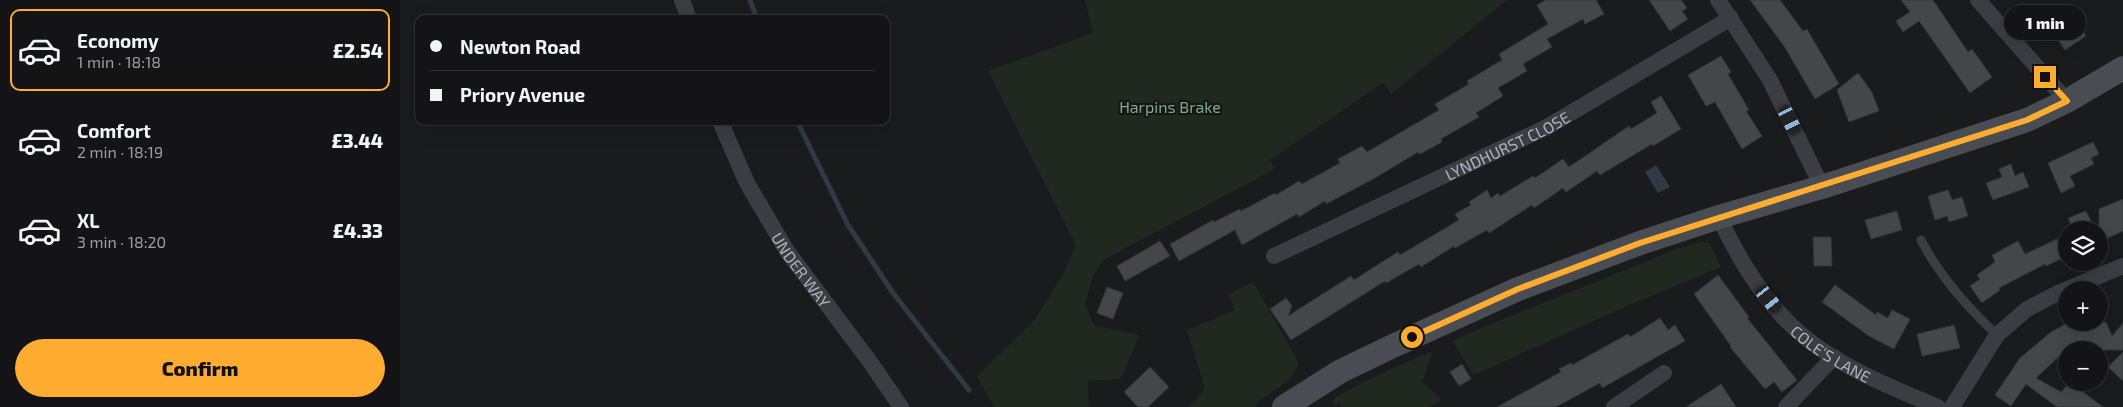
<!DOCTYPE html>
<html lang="en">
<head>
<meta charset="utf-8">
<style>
	:root { --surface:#141416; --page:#1d1d1f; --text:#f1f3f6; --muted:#9d9ea1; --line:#333335; --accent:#ffac31 }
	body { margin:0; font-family:"Exo 2",sans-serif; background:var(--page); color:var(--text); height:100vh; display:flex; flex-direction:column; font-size:19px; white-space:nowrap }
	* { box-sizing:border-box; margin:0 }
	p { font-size:16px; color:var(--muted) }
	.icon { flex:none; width:28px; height:28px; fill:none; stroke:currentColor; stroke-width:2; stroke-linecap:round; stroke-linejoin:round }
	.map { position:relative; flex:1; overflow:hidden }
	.panel { display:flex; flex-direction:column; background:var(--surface); width:400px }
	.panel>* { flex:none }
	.banner { position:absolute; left:15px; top:15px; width:475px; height:110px; border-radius:10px; box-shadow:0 5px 20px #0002,0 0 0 1px var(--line); display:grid; align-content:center; height:110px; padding:0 15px; background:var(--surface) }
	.tools { position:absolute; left:1658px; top:221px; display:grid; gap:10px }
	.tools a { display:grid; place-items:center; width:50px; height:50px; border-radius:50%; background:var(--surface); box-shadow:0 5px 20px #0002,0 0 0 1px var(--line); font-size:25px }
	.end { position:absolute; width:22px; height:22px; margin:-11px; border:6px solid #ffac31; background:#111; box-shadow:0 0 0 2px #111 }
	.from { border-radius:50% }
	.bubble { position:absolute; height:35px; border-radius:18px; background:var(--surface); box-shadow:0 5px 20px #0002,0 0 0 1px var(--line); font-size:16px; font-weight:800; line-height:35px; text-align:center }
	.car { position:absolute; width:15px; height:30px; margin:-15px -8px; border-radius:6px; box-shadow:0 0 4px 1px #0007; background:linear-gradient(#222 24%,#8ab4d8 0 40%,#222 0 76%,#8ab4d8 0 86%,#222 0) }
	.banner b { display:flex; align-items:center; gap:18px; height:48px; font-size:19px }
	.banner b+b { border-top:1px solid var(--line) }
	.banner i { width:12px; height:12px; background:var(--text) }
	ul { padding:9px 0 0; list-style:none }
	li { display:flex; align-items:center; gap:15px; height:82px; margin:0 10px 8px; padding:0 5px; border:2px solid transparent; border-radius:10px }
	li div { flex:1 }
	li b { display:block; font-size:19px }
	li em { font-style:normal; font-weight:800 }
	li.on { border-color:var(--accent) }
	li>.icon { width:45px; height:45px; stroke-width:1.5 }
	.primary-button { display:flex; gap:10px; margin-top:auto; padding:10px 15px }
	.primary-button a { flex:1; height:58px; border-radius:30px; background:var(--accent); color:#111; font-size:20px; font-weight:800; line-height:58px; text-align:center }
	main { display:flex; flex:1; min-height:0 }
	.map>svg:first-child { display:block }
	.green { fill:#202920 }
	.water { fill:#2f3b43 }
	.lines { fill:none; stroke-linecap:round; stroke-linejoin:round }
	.stream { stroke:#2f3b43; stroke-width:5 }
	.building { fill:#44464a; stroke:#343539 }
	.lane { stroke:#3b3d43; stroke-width:9 }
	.street { stroke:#3b3d43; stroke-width:16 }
	.secondary { stroke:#494c53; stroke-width:24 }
	.route { stroke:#ffac31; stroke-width:6 }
	.labels { text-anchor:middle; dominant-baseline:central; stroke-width:4.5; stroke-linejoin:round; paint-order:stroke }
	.park-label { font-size:16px; fill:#82aa82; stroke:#151618 }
	.street-label { font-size:16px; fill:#acb3be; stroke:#151618 }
</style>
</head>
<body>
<main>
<section class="panel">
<ul>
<li class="on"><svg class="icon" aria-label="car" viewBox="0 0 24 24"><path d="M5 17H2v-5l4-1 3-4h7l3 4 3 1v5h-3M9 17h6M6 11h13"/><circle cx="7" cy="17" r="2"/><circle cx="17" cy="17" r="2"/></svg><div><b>Economy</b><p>1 min · 18:18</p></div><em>£2.54</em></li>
<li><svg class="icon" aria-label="car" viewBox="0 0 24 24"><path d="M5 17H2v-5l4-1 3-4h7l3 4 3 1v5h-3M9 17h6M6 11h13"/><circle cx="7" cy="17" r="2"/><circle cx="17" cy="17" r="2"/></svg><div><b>Comfort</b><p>2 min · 18:19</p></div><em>£3.44</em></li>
<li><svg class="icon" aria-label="car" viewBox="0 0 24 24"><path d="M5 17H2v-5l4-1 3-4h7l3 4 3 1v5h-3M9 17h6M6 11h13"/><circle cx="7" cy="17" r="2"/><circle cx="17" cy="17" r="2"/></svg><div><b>XL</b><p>3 min · 18:20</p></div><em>£4.33</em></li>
</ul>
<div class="primary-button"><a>Confirm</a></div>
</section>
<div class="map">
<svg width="1723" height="407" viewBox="0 0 1723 407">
	<rect width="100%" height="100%" fill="#1a1b1d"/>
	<g class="green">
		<polygon points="685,0 1107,0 991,94 984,82 870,160 875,169 703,260 692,278 685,305 694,325 739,335 721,379 688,381 689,407 594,407 577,376 633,322 664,273 676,245 588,71 693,33"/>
		<polygon points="1301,242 1309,243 1321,267 1220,309 1074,375 1052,341 1081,328 1277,249"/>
		<polygon points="853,282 899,363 889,380 863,398 854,407 789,407 805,388 787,330 835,310 829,294"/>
		<polygon points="1030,352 1032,354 1022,382 1040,398 1040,401 1029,407 942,407 939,403 935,406 931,400 969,379"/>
	</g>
	<polygon class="water" points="1256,165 1270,187 1258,193 1245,172"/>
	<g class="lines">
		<g class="stream">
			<polyline points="350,0 357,19"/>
			<polyline points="397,121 448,225 493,293 569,390"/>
		</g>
	</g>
	<g class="building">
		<polygon points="1146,0 1196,0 1204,14 1185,24 1183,19 1147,39 1152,47 1123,64 1127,71 1098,88 1103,96 1076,113 1079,117 1041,139 1042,142 1020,154 1018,152 975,178 926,204 925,201 899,217 897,214 842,245 835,230 779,261 770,244 813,220 814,222 840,209 841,211 875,193 876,195 899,181 902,184 940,163 938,159 962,146 967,152 1039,110 1035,104 1069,84 1067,81 1102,60 1099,54 1148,24 1137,5"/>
		<polygon points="1249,0 1281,0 1287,8 1282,11 1288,19 1270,31"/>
		<polygon points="1350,0 1380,0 1403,31 1407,29 1439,84 1415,99 1384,46"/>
		<polygon points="1501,0 1533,0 1568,52 1572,49 1592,77 1570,93 1519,21 1503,32 1496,21 1510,12"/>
		<polygon points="1667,6 1686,36 1665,50 1645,20"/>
		<polygon points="1321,56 1331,72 1328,74 1349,110 1346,111 1362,136 1342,149 1315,102 1306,106 1288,75"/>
		<polygon points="1458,73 1472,92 1479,111 1449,122 1437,90"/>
		<polygon points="1261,96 1281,129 1253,146 1252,144 1200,175 1197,171 1166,192 1163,188 1134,208 1132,205 1089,233 1087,230 1055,248 1054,246 1021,267 1019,264 986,283 985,281 891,340 870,309 886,298 892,306 888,316 951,276 954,280 974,267 998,252 1000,255 1059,220 1055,214 1071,205 1069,202 1087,190 1091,198 1098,193 1100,196 1133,176 1135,178 1163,159 1169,167 1229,126 1231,129 1257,113 1251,102"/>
		<polygon points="1693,142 1699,154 1691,158 1694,164 1670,176 1675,186 1661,193 1648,163"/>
		<polygon points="1611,164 1615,176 1623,172 1629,187 1593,200 1586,183 1602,177 1599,169"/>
		<polygon points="1548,190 1552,200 1562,197 1568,216 1549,222 1547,216 1535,220 1528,196"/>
		<polygon points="1723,199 1723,231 1699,242 1699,209"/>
		<polygon points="1497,211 1502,230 1471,239 1465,220"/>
		<polygon points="1686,211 1695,230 1673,230 1668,218"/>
		<polygon points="1413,237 1431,237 1432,266 1414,266"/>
		<polygon points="1657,239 1665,257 1646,266 1645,264 1599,288 1600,290 1582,303 1570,286 1580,279 1577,275 1595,262 1592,255 1618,241 1625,254"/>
		<polygon points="760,241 770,256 725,281 717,266"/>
		<polygon points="1318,275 1349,317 1347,318 1397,380 1382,392 1374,382 1365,389 1330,347 1331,346 1294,294"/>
		<polygon points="1435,285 1476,315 1477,312 1488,318 1492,310 1510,319 1494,349 1469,336 1422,302"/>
		<polygon points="707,287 723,293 713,319 697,313"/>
		<polygon points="1260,318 1268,330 1275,325 1285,341 1202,388 1200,383 1156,407 1097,407 1161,372 1159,369 1171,363 1172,365 1228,334 1230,337"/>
		<polygon points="1669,322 1706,322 1712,336 1723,323 1723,350 1666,350 1636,378 1661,392 1670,382 1703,407 1657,407 1626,384 1611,406 1595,395 1620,358 1651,332"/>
		<polygon points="1554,325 1560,348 1522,356 1517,334"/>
		<polygon points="1723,352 1723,381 1708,367"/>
		<polygon points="1062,364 1071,379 1059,386 1050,372"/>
		<polygon points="750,367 769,387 748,407 738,407 724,392"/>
		<polygon points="1321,384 1336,407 1286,407"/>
	</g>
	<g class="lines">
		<path class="lane" d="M1521,240C1540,277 1567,307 1597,335"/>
		<g class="street">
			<polyline points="282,0 289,19"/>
			<polyline points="1318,0 1370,80 1422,187"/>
			<polyline points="1578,0 1667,101"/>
			<path id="s1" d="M320,121L347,183L387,251L470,362L501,407"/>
			<path id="s2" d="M1319,217C1340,262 1368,309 1408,340C1447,370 1493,388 1538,407"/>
			<path id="s3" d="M874,256L1147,127L1331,18"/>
			<polyline points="1214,407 1264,373"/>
			<polyline points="1386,407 1434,357"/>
			<polyline points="1552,407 1597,335 1627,309 1656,294 1723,266"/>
		</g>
		<polyline class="secondary" points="884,407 941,371 995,345 1118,289 1240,243 1319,217 1422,187 1627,120 1667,101 1723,68"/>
	</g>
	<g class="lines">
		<polyline class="route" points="1012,337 1118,289 1240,243 1627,120 1667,101 1645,77"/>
	</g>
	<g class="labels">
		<g class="park-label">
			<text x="770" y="106">Harpins Brake</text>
		</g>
		<g class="street-label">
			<text stroke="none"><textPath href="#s3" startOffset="258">LYNDHURST CLOSE</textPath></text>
			<text stroke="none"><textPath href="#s1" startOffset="170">UNDER WAY</textPath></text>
			<text stroke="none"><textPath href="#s2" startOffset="180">COLE'S LANE</textPath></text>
		</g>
	</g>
</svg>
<div class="tools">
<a><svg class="icon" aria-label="layers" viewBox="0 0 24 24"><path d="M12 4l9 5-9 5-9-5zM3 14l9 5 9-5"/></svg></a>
<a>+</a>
<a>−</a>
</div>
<i class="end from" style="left:1012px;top:337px"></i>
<i class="end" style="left:1645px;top:77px"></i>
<div class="bubble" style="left:1604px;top:5px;width:82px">1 min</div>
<i class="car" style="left:1390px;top:120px;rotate:153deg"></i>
<i class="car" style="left:1369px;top:299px;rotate:141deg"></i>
<div class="banner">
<b><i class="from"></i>Newton Road</b>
<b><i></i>Priory Avenue</b>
</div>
</div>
</main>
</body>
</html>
